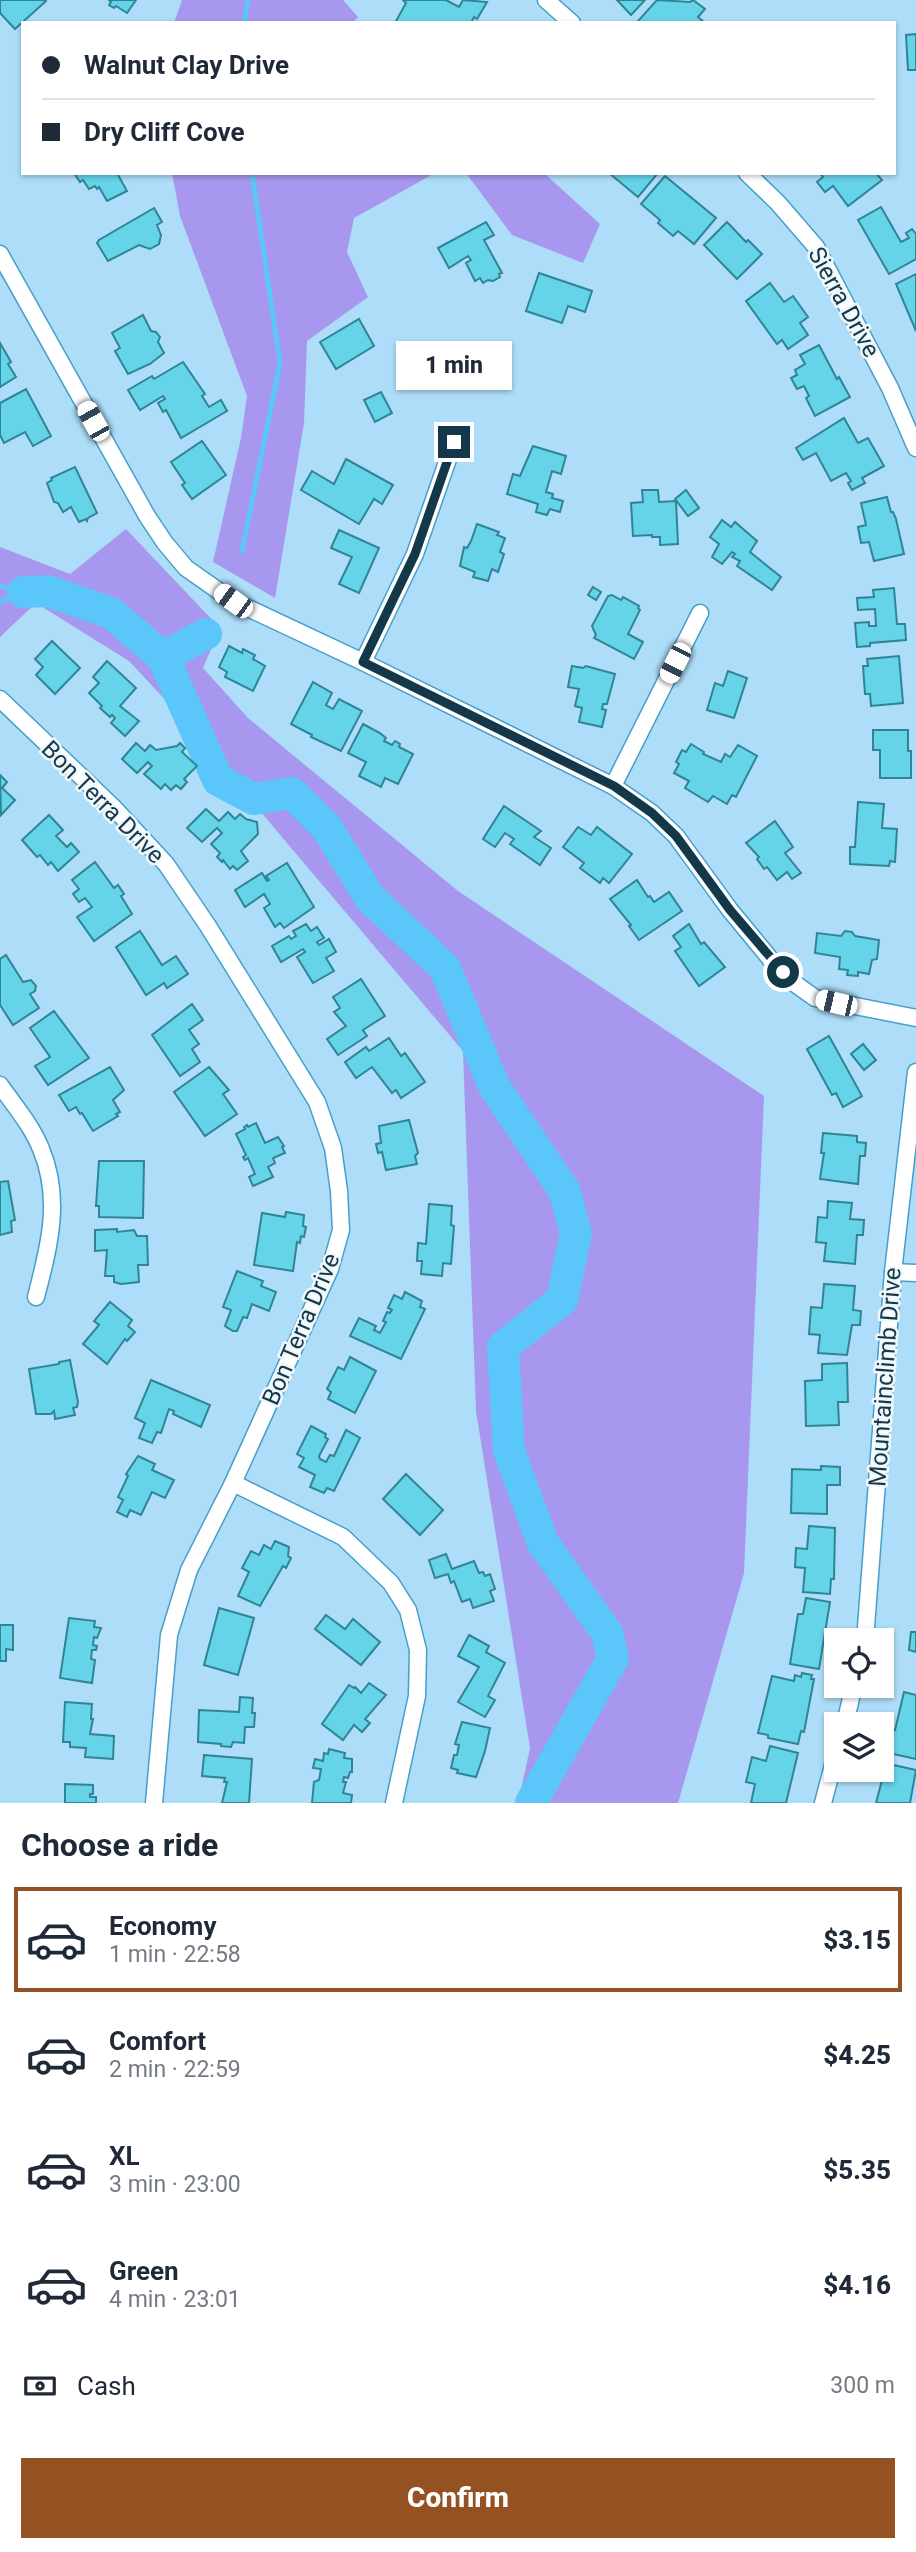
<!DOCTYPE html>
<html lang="en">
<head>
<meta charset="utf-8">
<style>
	:root { --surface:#fff; --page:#f2f2f3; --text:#1f2937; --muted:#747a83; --line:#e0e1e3; --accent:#945122 }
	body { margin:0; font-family:Roboto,sans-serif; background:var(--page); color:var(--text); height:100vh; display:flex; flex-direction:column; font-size:26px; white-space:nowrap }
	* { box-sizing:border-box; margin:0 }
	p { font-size:23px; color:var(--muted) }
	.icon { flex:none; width:38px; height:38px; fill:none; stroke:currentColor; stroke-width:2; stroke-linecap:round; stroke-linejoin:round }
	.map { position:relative; height:1803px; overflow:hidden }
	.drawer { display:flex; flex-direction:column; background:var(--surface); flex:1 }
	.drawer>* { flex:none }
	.guide { position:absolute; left:21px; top:21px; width:875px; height:154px; border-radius:0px; box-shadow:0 2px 5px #0004; display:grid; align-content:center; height:154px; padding:0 21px; background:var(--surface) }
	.controls { position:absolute; left:824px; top:1628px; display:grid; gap:14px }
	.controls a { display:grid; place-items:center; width:70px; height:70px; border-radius:0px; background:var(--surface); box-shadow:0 2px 5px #0004; font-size:35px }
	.end { position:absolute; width:32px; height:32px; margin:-16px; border:9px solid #133849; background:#fff; box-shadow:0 0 0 4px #fff }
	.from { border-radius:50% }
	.bubble { position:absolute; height:49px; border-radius:0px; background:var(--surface); box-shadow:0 2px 5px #0004; font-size:23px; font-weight:800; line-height:49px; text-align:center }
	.car { position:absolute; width:21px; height:42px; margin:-21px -10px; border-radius:9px; box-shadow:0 0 5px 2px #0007; background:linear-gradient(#fff 24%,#345 0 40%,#fff 0 76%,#345 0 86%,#fff 0) }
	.guide b { display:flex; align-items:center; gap:24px; height:66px; font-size:26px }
	.guide b+b { border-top:2px solid var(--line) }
	.guide i { width:18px; height:18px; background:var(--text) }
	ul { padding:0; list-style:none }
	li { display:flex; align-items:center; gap:21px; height:105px; margin:0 14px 10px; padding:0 7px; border:4px solid transparent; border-radius:0px }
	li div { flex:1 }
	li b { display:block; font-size:26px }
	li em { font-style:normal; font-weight:800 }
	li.selected { border-color:var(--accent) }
	li>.icon { width:63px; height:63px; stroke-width:1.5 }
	h2 { padding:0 21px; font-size:32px; line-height:84px }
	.pay { display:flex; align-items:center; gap:18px; height:77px; padding:0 21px; font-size:26px }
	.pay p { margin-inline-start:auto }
	.button { display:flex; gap:14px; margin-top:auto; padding:14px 21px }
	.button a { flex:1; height:80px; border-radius:0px; background:var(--accent); color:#fff; font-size:28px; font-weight:800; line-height:80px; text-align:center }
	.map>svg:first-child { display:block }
	.green { fill:#a897ee }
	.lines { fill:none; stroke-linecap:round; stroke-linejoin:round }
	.stream { stroke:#5bc6f9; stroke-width:5 }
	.river { stroke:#5bc6f9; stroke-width:32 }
	.building { fill:#65d3e8; stroke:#2f8595; stroke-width:2 }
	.minor-casing { stroke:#479fc9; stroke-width:19 }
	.minor { stroke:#fff; stroke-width:16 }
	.route { stroke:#133849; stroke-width:9 }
	.labels { text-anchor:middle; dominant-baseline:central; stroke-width:5; stroke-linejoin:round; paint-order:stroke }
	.street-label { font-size:24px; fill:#133849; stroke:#f0f8fc }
</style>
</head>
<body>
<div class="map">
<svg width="916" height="1803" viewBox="0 0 916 1803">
	<rect width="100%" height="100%" fill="#adddf8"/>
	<g class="green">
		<polygon points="182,0 343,0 358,17 352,23 174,23"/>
		<polygon points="172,173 435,173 354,218 347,252 368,297 307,341 304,423 275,598 213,562 241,438 247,396 180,216"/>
		<polygon points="466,173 544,173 600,224 583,263 512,235"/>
		<polygon points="126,529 220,628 203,668 248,718 458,891 764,1096 744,1573 678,1803 518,1803 530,1748 476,1411 463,1051 171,706 129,661 36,603 0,637 0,547 70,574"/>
	</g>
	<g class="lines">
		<g class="stream">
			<polyline points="244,23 248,0"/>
			<polyline points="242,551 280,363 252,173"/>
			<polyline points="0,586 23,592"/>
			<polyline points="0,602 23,592"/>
		</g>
		<g class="river">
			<polyline points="23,592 48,591 111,613 163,657"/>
			<polyline points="206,634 163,657 218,780 254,799 292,793 327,828 370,898 445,968 495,1088 564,1190 576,1233 562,1300 503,1347 509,1451 543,1543 607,1633 613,1658 531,1803"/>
		</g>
	</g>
	<g class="building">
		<polygon points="0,0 45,0 46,1 15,29 0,13"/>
		<polygon points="109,0 136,0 127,13 116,6 114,8 109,5 111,2"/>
		<polygon points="403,0 446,0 459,7 463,0 487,2 477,19 474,17 471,23 395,23 406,3"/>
		<polygon points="617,0 645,0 631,15"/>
		<polygon points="657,0 690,2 693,0 705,9 698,17 705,23 641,23 638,21"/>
		<polygon points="916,34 916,70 908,70 906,35"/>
		<polygon points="74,173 117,173 127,191 107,201 99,187 97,189 95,186 89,189 83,180 80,182"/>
		<polygon points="609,173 658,173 638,197"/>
		<polygon points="820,173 876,173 882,180 848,206 833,186 825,192 817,182 823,177"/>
		<polygon points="665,176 716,218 694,244 678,231 673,236 658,223 660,220 641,204"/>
		<polygon points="881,207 901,242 909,238 906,233 912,229 916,234 916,259 889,274 858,220"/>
		<polygon points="154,208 162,222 157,225 161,235 159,244 150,249 139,245 108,261 97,243 99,240"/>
		<polygon points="486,222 494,235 484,240 502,273 499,274 500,277 493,281 488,280 483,283 480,278 475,281 466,263 471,260 468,256 449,268 438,248"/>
		<polygon points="727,222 746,242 748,240 762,254 737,279 704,245"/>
		<polygon points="539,273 592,291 585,312 568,306 562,323 526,311"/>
		<polygon points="916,274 916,331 896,284"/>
		<polygon points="770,283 784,302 793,296 808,317 800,323 808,335 788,349 782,340 777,344 746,301"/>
		<polygon points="143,315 151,331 156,332 160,337 158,342 164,353 150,364 128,374 115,351 120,348 112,333"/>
		<polygon points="359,319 374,346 336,369 320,342"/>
		<polygon points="0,343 11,362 8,364 16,377 0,387"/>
		<polygon points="819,345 837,379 839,377 850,397 815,416 806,398 809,396 804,386 797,389 791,378 797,375 795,370 805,364 800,355"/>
		<polygon points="183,362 205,394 202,396 209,407 221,400 227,411 181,438 166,410 163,412 158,403 165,399 163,396 140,410 128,390 152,376 154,379"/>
		<polygon points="26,389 51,436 33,446 25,432 4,443 0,435 0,403"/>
		<polygon points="381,392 392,413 375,422 364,400"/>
		<polygon points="844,418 858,443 868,438 884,466 862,478 865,483 852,490 848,483 851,481 846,473 831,481 816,453 803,460 796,448"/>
		<polygon points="202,441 226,475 192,499 182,485 185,483 171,462"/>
		<polygon points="533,446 566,456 561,474 552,471 546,492 553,494 552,498 563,501 560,512 550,509 547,515 536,512 538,504 507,494 513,474 520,476"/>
		<polygon points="346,459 393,485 382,504 374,499 359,524 301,490 312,471 334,484"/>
		<polygon points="75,467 97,513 88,518 87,521 86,519 79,522 71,507 63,512 58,503 54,502 47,483 52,480 51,478"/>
		<polygon points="642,490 658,490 659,502 676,501 678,544 660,545 660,537 652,537 652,535 633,536 631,503 643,502"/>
		<polygon points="686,490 699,508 688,516 675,499"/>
		<polygon points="887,497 891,512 893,512 896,519 904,554 874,561 869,542 861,543 858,527 866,525 861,503"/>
		<polygon points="722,520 731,527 735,522 757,541 750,552 781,577 772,590 737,566 740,561 732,557 735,554 732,552 722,564 712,557 719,544 710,537"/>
		<polygon points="477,524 499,532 497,535 505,538 500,552 504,554 498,572 492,569 488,581 473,577 475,572 460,566 464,547 467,548 471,541"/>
		<polygon points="339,530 379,548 359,593 339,584 352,557 331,548"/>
		<polygon points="593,587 601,592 596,600 588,595"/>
		<polygon points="894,588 897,624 905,624 906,640 870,643 870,646 857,647 855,623 869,622 869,626 876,626 875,609 858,610 857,598 874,597 873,590"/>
		<polygon points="612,595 621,600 623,597 639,606 638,608 640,610 628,634 643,642 634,659 594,638 596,635 592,626 608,596"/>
		<polygon points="52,641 80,668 55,694 36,675 43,667 35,659"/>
		<polygon points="229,646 242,653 243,649 255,655 253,659 265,666 253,691 225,677 227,672 219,667"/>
		<polygon points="899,656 903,703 871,706 870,694 865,694 863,666 868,666 867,659"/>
		<polygon points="107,661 136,688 120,706 139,721 125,736 111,723 115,718 112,715 110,717 100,708 102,706 89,693 99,683 93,677"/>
		<polygon points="572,666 583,668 586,666 615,674 607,704 603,704 602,709 606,710 602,727 579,722 582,708 575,706 579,689 568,687"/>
		<polygon points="728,671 747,678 734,718 707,710 715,683 723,686"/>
		<polygon points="313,682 332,693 326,705 333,709 339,699 362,711 341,751 311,737 312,735 291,724"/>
		<polygon points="363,724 380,733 386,738 384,741 392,745 395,741 400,744 399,747 413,754 398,784 385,778 381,787 359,776 366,762 348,753"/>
		<polygon points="873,730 908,730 908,751 911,751 911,778 880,778 880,750 873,750"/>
		<polygon points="136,743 145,751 150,745 156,750 177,746 180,743 185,748 182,752 197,766 184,779 187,782 181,789 176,785 171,790 165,784 161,789 144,774 152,766 148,762 137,773 122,759"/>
		<polygon points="691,744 704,752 703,754 721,762 725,754 730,757 738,745 757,756 736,797 732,795 727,804 713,796 708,802 685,788 689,781 674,773 679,764 676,762 682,750 686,752"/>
		<polygon points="0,775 7,782 2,788 15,800 1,815"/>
		<polygon points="858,802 884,804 882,828 897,829 895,862 890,861 889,866 850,864 850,847 855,847"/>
		<polygon points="504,806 541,831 534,837 551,848 540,865 510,844 514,839 505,833 495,847 483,839"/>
		<polygon points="206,809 219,821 228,812 235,819 240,814 246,819 257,822 258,834 241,851 248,861 237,870 233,866 230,869 223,860 222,862 217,857 220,853 211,844 222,833 217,828 202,842 187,828"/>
		<polygon points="49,815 63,830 56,836 67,847 71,843 79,852 58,871 51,862 48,865 40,855 37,857 22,840"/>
		<polygon points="775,821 793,847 785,853 801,873 792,879 787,872 777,880 767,867 764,869 757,859 759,857 746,843"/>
		<polygon points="578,827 591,835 597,827 632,854 609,883 603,878 600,883 580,868 584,863 563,847"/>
		<polygon points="95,862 114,888 118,885 124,894 121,896 132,914 94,941 77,917 92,907 85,898 79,902 73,894 79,889 72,880"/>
		<polygon points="287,863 314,907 284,928 280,923 275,927 264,908 270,904 264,894 245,907 235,890 262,873 267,881 269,880 266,876"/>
		<polygon points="637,880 648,897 650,896 654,902 669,892 682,911 639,940 629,926 631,925 610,899"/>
		<polygon points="306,924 311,931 317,927 324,938 317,942 319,945 329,939 336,952 326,958 334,971 313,983 297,957 305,952 303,949 281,962 272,946 289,936 291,939 296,936 293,931"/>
		<polygon points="689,924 701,944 704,942 725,967 699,986 675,951 681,947 673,936"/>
		<polygon points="140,931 162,965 176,956 188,974 167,988 164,983 146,995 116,947"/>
		<polygon points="845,931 852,932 855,936 879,940 877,959 872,960 869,974 858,972 858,976 847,975 848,970 839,969 840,957 815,953 817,933 841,936"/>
		<polygon points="6,955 23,982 31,980 36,986 35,991 30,994 39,1008 13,1025 0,1005 0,959"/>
		<polygon points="361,979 385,1016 363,1030 367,1036 338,1055 327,1039 346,1026 334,1012 340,1008 333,997"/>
		<polygon points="192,1004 203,1020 189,1030 199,1044 192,1049 200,1062 180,1076 152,1035"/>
		<polygon points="54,1011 89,1058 48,1085 35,1066 50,1057 30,1028"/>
		<polygon points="829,1036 862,1096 843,1107 836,1093 832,1095 807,1049"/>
		<polygon points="389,1038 401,1056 405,1053 425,1082 401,1098 396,1090 392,1093 372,1067 356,1078 345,1062 366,1047 369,1051"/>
		<polygon points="863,1044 876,1060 864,1070 851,1054"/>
		<polygon points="110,1067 124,1090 113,1100 120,1112 116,1114 118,1116 93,1131 82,1113 80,1114 76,1107 69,1111 59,1095"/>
		<polygon points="209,1067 229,1090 223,1094 237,1114 205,1136 174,1092"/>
		<polygon points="409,1120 418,1153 415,1156 417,1164 386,1170 382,1152 378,1153 376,1144 381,1143 379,1126"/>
		<polygon points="256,1123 265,1143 278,1137 284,1146 282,1147 285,1153 273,1158 275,1163 268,1167 273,1177 253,1186 249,1177 255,1174 248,1158 245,1160 243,1157 246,1155 236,1134 245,1129 244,1127 247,1125 248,1127"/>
		<polygon points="823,1133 857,1136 857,1142 866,1143 865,1156 860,1156 858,1184 820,1179 824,1153 821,1153"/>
		<polygon points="99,1161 144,1161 143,1218 99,1217 99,1206 96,1206"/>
		<polygon points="8,1181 15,1220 11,1221 12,1232 0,1235 0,1182"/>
		<polygon points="828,1201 852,1203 850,1219 864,1220 863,1235 857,1235 855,1264 824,1261 826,1243 816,1242 818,1217 827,1218"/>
		<polygon points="429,1204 452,1206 451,1225 454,1226 451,1264 443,1263 442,1276 421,1274 422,1261 417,1261 418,1243 426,1244"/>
		<polygon points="286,1212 304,1215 303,1226 306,1227 304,1237 301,1236 300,1243 297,1242 293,1271 254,1265 262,1213 285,1217"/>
		<polygon points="117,1229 117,1232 134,1230 137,1236 147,1236 148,1265 138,1265 139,1282 121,1284 114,1282 114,1276 105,1276 107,1250 95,1251 95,1230"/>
		<polygon points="237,1271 263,1281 261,1286 276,1292 269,1311 252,1304 247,1318 243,1317 237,1331 233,1331 225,1326 231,1310 223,1307"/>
		<polygon points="824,1284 855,1286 853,1310 861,1311 860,1325 852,1325 847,1355 818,1353 820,1335 809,1334 811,1307 822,1308"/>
		<polygon points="405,1292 422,1301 420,1307 425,1309 401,1359 350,1336 359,1318 376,1326 374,1330 380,1333 386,1322 383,1321 387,1312 390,1313 392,1310 388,1308 394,1295 402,1299"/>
		<polygon points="110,1302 132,1320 128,1326 135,1332 127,1341 125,1339 107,1364 83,1344 99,1325 94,1321"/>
		<polygon points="350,1357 376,1371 355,1413 328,1399 331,1392 327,1389 338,1367 344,1370"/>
		<polygon points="70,1360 78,1402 77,1407 73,1408 75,1415 55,1419 54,1411 51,1414 36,1414 29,1369 59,1364 59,1362"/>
		<polygon points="847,1363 848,1402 838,1402 839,1425 806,1426 805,1381 822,1380 822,1364"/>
		<polygon points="151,1380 210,1405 201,1427 173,1414 174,1411 169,1409 161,1433 157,1432 152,1443 139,1438 145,1423 135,1418"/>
		<polygon points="311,1426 326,1434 325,1437 328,1439 319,1456 320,1459 326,1462 330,1455 334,1456 346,1430 360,1438 334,1491 327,1488 324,1493 310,1487 315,1475 299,1467 304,1458 297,1454"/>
		<polygon points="138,1456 155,1464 152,1470 174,1480 165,1498 152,1492 141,1515 130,1510 127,1517 117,1512 123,1500 118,1497 128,1476 126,1474"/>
		<polygon points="821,1466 840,1467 840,1485 827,1485 827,1514 791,1513 792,1469 821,1470"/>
		<polygon points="406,1474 443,1510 420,1535 383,1499"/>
		<polygon points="809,1526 835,1528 834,1579 831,1579 830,1594 803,1592 805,1568 795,1567 796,1548 807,1549"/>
		<polygon points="275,1541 289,1547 288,1556 291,1558 286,1568 283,1566 260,1606 238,1596 249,1572 242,1568 251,1551 259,1555 264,1545 271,1549"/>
		<polygon points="446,1554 452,1569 474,1561 479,1573 483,1572 485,1576 490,1574 495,1589 490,1591 494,1601 473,1608 470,1599 462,1602 454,1581 451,1583 448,1574 435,1578 429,1560"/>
		<polygon points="806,1598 830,1602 819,1669 790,1664 798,1614 803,1614"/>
		<polygon points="219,1608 254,1618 238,1675 204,1665"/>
		<polygon points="326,1615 345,1629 353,1619 380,1642 361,1665 315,1629"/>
		<polygon points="69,1618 95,1621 94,1627 101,1628 97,1638 94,1637 93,1645 97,1646 96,1650 92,1650 91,1659 95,1660 92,1683 60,1678"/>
		<polygon points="0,1625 13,1625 13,1650 6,1649 6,1661 0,1661"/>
		<polygon points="911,1632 916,1632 916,1652 909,1650"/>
		<polygon points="469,1635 489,1646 486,1652 505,1663 488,1696 495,1700 485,1717 458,1702 479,1667 458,1656"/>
		<polygon points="802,1673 812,1675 811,1679 814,1679 804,1732 801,1731 798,1744 768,1738 768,1735 758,1733 772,1676 794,1681 795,1675 801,1677"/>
		<polygon points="369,1683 386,1695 365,1719 370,1723 362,1732 354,1725 343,1740 322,1724 349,1685 354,1688 355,1687 361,1693"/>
		<polygon points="904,1692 916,1695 916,1759 884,1752 890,1729 895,1730"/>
		<polygon points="240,1697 253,1698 252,1713 255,1713 254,1727 245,1727 244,1743 233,1742 231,1747 221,1746 221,1744 198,1742 199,1710 239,1712"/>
		<polygon points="65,1702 92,1704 91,1719 93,1719 90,1734 114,1736 113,1759 85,1757 86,1748 70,1747 70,1742 63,1742"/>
		<polygon points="462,1722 490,1728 485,1751 476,1777 457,1773 458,1770 451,1768 454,1755 457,1755 459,1745 455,1744"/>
		<polygon points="770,1746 798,1753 786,1803 751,1803 755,1784 746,1782 752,1757 766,1761"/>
		<polygon points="329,1749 345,1753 344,1758 352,1759 352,1772 350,1772 348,1778 344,1777 343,1782 346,1782 343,1793 352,1795 351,1803 312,1803 314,1782 319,1780 321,1769 313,1768 315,1759 323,1761 324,1753 328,1754"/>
		<polygon points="204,1755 252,1759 249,1803 222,1803 227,1782 224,1782 225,1778 202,1776"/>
		<polygon points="889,1764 916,1770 910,1803 876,1803 882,1780 885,1780"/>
		<polygon points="65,1784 93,1785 93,1794 90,1794 90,1797 96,1797 96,1803 65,1803"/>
	</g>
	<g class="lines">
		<g class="minor-casing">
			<g id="minor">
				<polyline points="546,0 572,23"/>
				<polyline points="747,173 778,203 816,247 890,388 916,448"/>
				<polyline points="0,254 147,516 165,543 186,568 233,601 363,662 613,786 652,813 676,836 730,910 772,961 794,983 815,998 916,1018"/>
				<polyline points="363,662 415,554 454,442"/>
				<polyline points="0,699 113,807 166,864 208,926 317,1102 333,1148 339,1191 341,1230 330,1269 233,1483 189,1570 169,1635 154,1803"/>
				<polyline points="613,786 700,613"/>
				<path d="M0,1085C14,1105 32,1126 41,1149C62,1199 49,1247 36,1297"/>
				<polyline points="893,1272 916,1273"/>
				<polyline points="233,1483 343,1537 391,1583 408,1610 418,1650 417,1696 394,1803"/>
				<polyline points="865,1640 893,1272 916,1072"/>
				<polyline points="845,1724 854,1685"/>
				<polyline points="823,1803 836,1754"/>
			</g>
		</g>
		<use href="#minor" class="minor"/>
	</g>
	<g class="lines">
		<polyline class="route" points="454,442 415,554 363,662 614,786 652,813 676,836 730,910 783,972"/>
	</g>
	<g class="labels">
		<g class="street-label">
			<text transform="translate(844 302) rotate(61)">Sierra Drive</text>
			<text transform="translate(103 802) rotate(45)">Bon Terra Drive</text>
			<text transform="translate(301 1329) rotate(-67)">Bon Terra Drive</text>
			<text transform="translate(885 1377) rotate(-86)">Mountainclimb Drive</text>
		</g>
	</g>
</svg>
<div class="controls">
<a><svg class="icon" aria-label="locate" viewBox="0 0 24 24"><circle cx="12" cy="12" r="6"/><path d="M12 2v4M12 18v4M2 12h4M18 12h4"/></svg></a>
<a><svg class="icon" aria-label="layers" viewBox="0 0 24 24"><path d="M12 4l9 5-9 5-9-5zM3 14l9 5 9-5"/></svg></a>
</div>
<i class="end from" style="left:783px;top:972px"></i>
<i class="end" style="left:454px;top:442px"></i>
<div class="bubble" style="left:396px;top:341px;width:116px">1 min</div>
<i class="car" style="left:93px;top:421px;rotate:331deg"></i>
<i class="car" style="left:233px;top:601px;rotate:306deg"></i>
<i class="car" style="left:675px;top:663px;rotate:207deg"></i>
<i class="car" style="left:836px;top:1003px;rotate:283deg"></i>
<div class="guide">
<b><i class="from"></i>Walnut Clay Drive</b>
<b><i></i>Dry Cliff Cove</b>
</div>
</div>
<section class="drawer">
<h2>Choose a ride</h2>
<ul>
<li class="selected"><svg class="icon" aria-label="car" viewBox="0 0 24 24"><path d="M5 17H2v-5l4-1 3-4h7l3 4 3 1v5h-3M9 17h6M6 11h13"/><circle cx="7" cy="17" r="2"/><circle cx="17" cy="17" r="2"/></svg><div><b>Economy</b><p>1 min · 22:58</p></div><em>$3.15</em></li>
<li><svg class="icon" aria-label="car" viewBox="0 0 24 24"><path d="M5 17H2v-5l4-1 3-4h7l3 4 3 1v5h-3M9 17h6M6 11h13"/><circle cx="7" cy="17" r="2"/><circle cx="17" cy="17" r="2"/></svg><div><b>Comfort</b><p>2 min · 22:59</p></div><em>$4.25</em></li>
<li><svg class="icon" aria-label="car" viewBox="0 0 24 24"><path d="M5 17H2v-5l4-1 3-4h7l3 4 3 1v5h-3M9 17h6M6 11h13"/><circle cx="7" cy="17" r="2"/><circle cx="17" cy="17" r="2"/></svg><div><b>XL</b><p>3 min · 23:00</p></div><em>$5.35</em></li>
<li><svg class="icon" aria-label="car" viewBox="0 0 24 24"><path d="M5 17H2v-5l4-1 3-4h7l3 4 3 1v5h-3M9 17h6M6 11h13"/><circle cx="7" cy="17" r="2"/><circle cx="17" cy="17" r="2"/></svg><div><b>Green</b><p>4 min · 23:01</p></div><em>$4.16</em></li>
</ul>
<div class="pay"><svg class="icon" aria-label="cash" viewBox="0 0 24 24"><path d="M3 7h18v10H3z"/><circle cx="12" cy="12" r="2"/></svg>Cash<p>300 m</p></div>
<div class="button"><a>Confirm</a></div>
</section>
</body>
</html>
